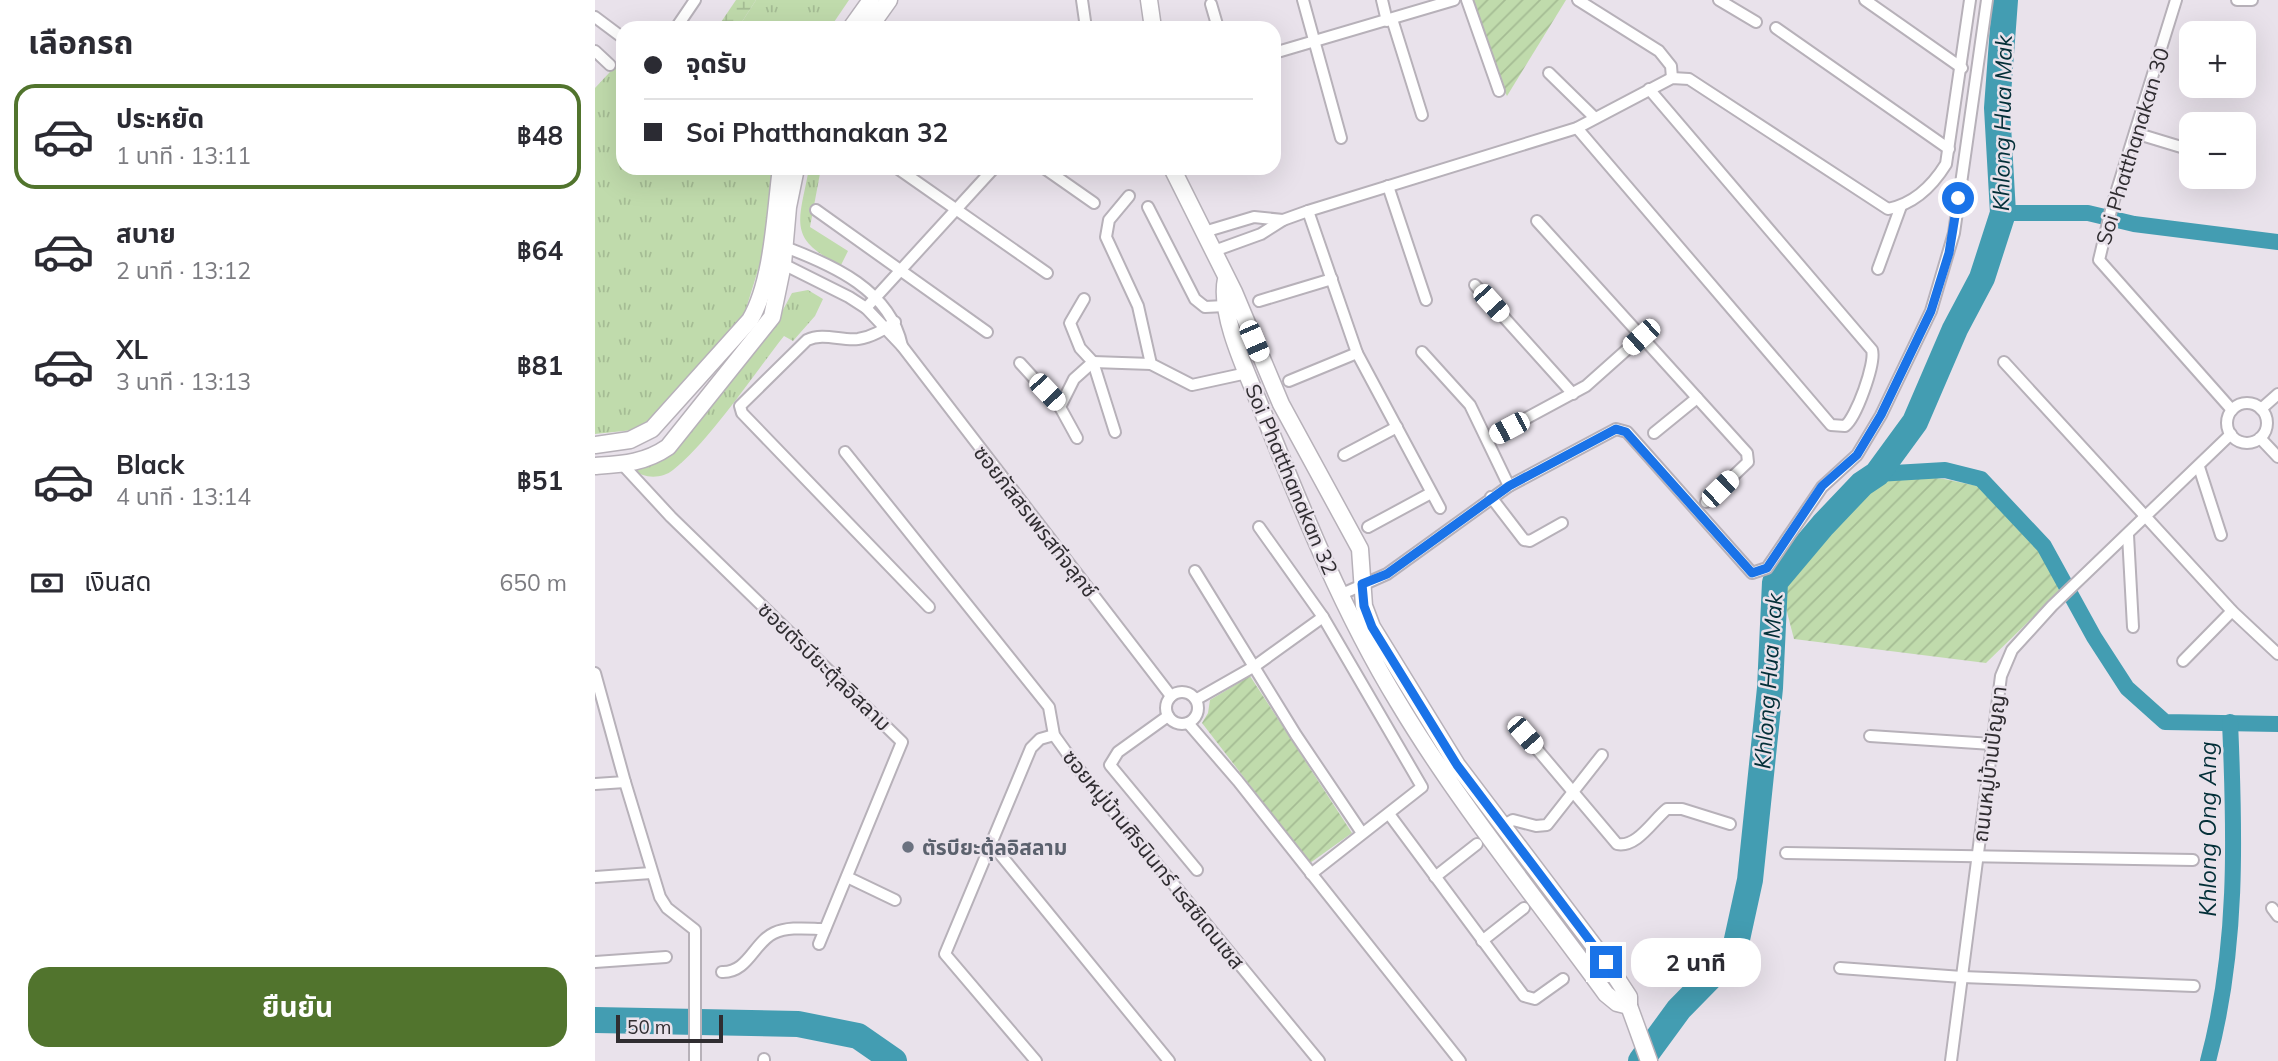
<!DOCTYPE html>
<html lang="th">
<head>
<meta charset="utf-8">
<style>
	:root { --surface:#fff; --page:#f7f7f7; --text:#2b2b33; --muted:#7c7c81; --line:#e1e1e2; --accent:#51742d }
	body { margin:0; font-family:Mulish,"Noto Sans Thai",sans-serif; background:var(--page); color:var(--text); height:100vh; display:flex; flex-direction:column; font-size:26px; white-space:nowrap }
	* { box-sizing:border-box; margin:0 }
	p { font-size:23px; color:var(--muted) }
	.icon { flex:none; width:38px; height:38px; fill:none; stroke:currentColor; stroke-width:2; stroke-linecap:round; stroke-linejoin:round }
	.map { position:relative; flex:1; overflow:hidden }
	.sheet { display:flex; flex-direction:column; background:var(--surface); width:595px }
	.sheet>* { flex:none }
	.top-card { position:absolute; left:21px; top:21px; width:665px; height:154px; border-radius:21px; box-shadow:0 7px 28px #0002; display:grid; align-content:center; height:154px; padding:0 28px; background:var(--surface) }
	.buttons { position:absolute; left:1584px; top:21px; display:grid; gap:14px }
	.buttons a { display:grid; place-items:center; width:77px; height:77px; border-radius:14px; background:var(--surface); box-shadow:0 7px 28px #0002; font-size:35px }
	.scale { position:absolute; left:21px; bottom:18px; width:107px; box-sizing:border-box; padding-left:7px; border:4px solid #302d31; border-top:0; font-size:19px; line-height:24px; white-space:nowrap; color:#302d31; -webkit-text-stroke:5px #e9e2eb; paint-order:stroke }
	.end { position:absolute; width:32px; height:32px; margin:-16px; border:9px solid #1a73e8; background:#fff; box-shadow:0 0 0 4px #fff }
	.from { border-radius:50% }
	.bubble { position:absolute; height:49px; border-radius:21px; background:var(--surface); box-shadow:0 7px 28px #0002; font-size:23px; font-weight:700; line-height:49px; text-align:center }
	.car { position:absolute; width:21px; height:42px; margin:-21px -10px; border-radius:9px; box-shadow:0 0 5px 2px #0007; background:linear-gradient(#fff 24%,#345 0 40%,#fff 0 76%,#345 0 86%,#fff 0) }
	.top-card b { display:flex; align-items:center; gap:24px; height:66px; font-size:26px }
	.top-card b+b { border-top:2px solid var(--line) }
	.top-card i { width:18px; height:18px; background:var(--text) }
	ul { padding:0; list-style:none }
	li { display:flex; align-items:center; gap:21px; height:105px; margin:0 14px 10px; padding:0 14px; border:4px solid transparent; border-radius:21px }
	li div { flex:1 }
	li b { display:block; font-size:26px }
	li em { font-style:normal; font-weight:700 }
	li.on { border-color:var(--accent) }
	li>.icon { width:63px; height:63px; stroke-width:1.5 }
	h2 { padding:0 28px; font-size:32px; line-height:84px }
	.pay { display:flex; align-items:center; gap:18px; height:77px; padding:0 28px; font-size:26px }
	.pay p { margin-inline-start:auto }
	.cta { display:flex; gap:14px; margin-top:auto; padding:14px 28px }
	.cta a { flex:1; height:80px; border-radius:21px; background:var(--accent); color:#fff; font-size:28px; font-weight:700; line-height:80px; text-align:center }
	main { display:flex; flex:1; min-height:0 }
	.map>svg:first-child { display:block }
	.grass { fill:url(#grass-tufts) }
	.wetland { fill:url(#wetland-marsh) }
	.garden { fill:url(#garden-furrows) }
	.lines { fill:none; stroke-linecap:round; stroke-linejoin:round }
	.canal { stroke:#439db2; stroke-width:16 }
	.river { stroke:#439db2; stroke-width:26 }
	.street-casing { stroke:#b7b1b9; stroke-width:14 }
	.secondary-casing { stroke:#b7b1b9; stroke-width:19 }
	.street { stroke:#fff; stroke-width:10 }
	.secondary { stroke:#fff; stroke-width:16 }
	.route { stroke:#1a73e8; stroke-width:9 }
	.worship-dot { fill:#6b7280; stroke:#e9e2eb; stroke-width:2.5 }
	.labels { text-anchor:middle; dominant-baseline:central; stroke-width:5; stroke-linejoin:round; paint-order:stroke }
	.street-label { font-size:21px; fill:#302d31; stroke:#e9e2eb }
	.worship-label { font-size:21px; font-weight:bold; fill:#5b616d; stroke:#e9e2eb; text-anchor:start }
	.water-label { font-size:23px; font-style:italic; fill:#032f38; stroke:#e9e2eb }
</style>
</head>
<body>
<main>
<section class="sheet">
<h2>เลือกรถ</h2>
<ul>
<li class="on"><svg class="icon" aria-label="car" viewBox="0 0 24 24"><path d="M5 17H2v-5l4-1 3-4h7l3 4 3 1v5h-3M9 17h6M6 11h13"/><circle cx="7" cy="17" r="2"/><circle cx="17" cy="17" r="2"/></svg><div><b>ประหยัด</b><p>1 นาที · 13:11</p></div><em>฿48</em></li>
<li><svg class="icon" aria-label="car" viewBox="0 0 24 24"><path d="M5 17H2v-5l4-1 3-4h7l3 4 3 1v5h-3M9 17h6M6 11h13"/><circle cx="7" cy="17" r="2"/><circle cx="17" cy="17" r="2"/></svg><div><b>สบาย</b><p>2 นาที · 13:12</p></div><em>฿64</em></li>
<li><svg class="icon" aria-label="car" viewBox="0 0 24 24"><path d="M5 17H2v-5l4-1 3-4h7l3 4 3 1v5h-3M9 17h6M6 11h13"/><circle cx="7" cy="17" r="2"/><circle cx="17" cy="17" r="2"/></svg><div><b>XL</b><p>3 นาที · 13:13</p></div><em>฿81</em></li>
<li><svg class="icon" aria-label="car" viewBox="0 0 24 24"><path d="M5 17H2v-5l4-1 3-4h7l3 4 3 1v5h-3M9 17h6M6 11h13"/><circle cx="7" cy="17" r="2"/><circle cx="17" cy="17" r="2"/></svg><div><b>Black</b><p>4 นาที · 13:14</p></div><em>฿51</em></li>
</ul>
<div class="pay"><svg class="icon" aria-label="cash" viewBox="0 0 24 24"><path d="M3 7h18v10H3z"/><circle cx="12" cy="12" r="2"/></svg>เงินสด<p>650 m</p></div>
<div class="cta"><a>ยืนยัน</a></div>
</section>
<div class="map">
<svg width="1683" height="1061" viewBox="0 0 1683 1061">
	<defs>
		<pattern id="grass-tufts" width="24" height="20" patternUnits="userSpaceOnUse" patternTransform="scale(1.75)"><rect width="24" height="20" fill="#c0dbac"/><path d="M3 7l-1-3M5 7V3M7 7l1-3M15 17l-1-3M17 17v-4M19 17l1-3" fill="none" stroke="#a5bc94"/></pattern>
		<pattern id="wetland-marsh" width="20" height="14" patternUnits="userSpaceOnUse" patternTransform="scale(1.75)"><rect width="20" height="14" fill="#c0dbac"/><path d="M1 5h8M5 5V1M11 12h8M15 12V8" fill="none" stroke="#a5bc94"/></pattern>
		<pattern id="garden-furrows" width="10" height="10" patternUnits="userSpaceOnUse" patternTransform="scale(1.75)"><rect width="10" height="10" fill="#c0dbac"/><path d="M-1 1l2-2M0 10L10 0M9 11l2-2" fill="none" stroke="#a5bc94"/></pattern>
	</defs>
	<rect width="100%" height="100%" fill="#e9e2eb"/>
	<g class="grass">
		<polygon points="161,0 254,0 235,28 143,28"/>
		<polygon points="28,58 28,168 177,168 179,177 168,254 150,312 59,418 38,430 0,434 0,88"/>
		<path d="M214,168H226L215,227L253,251L246,265C190,239 205,220 214,168Z"/>
		<path d="M213,290L228,299L220,316L198,341L189,336C159,374 114,442 78,470C67,479 48,479 38,469L60,463L82,448L175,334L197,293Z"/>
	</g>
	<polygon class="wetland" points="141,0 161,0 143,28 122,28"/>
	<g class="garden">
		<polygon points="877,0 971,0 912,96 909,90"/>
		<polygon points="1290,473 1349,479 1397,489 1471,585 1391,663 1199,639 1186,589 1228,525"/>
		<polygon points="655,676 757,833 715,863 607,723 613,713 615,700"/>
	</g>
	<g class="lines">
		<g class="canal">
			<polyline points="1408,213 1493,213 1539,224 1683,242"/>
			<polyline points="1282,474 1350,470 1386,479 1449,546 1499,637 1532,688 1570,722 1683,724"/>
			<path d="M1613,1061C1643,950 1640,836 1635,722"/>
		</g>
		<g class="river">
			<polyline points="0,1020 203,1024 263,1036 299,1061"/>
			<polyline points="1046,1061 1084,1009 1139,953 1155,880 1175,688 1180,582 1228,525 1267,484 1282,474 1320,422 1360,329 1387,278 1408,213 1402,108 1410,0"/>
		</g>
		<g class="street-casing">
			<g id="street">
				<polyline points="487,0 491,28"/>
				<polyline points="708,0 746,138"/>
				<polyline points="787,0 792,21"/>
				<polyline points="872,0 904,91"/>
				<polyline points="983,0 1064,51 1076,66 1077,78"/>
				<polyline points="1124,0 1161,22"/>
				<polyline points="1270,0 1367,68"/>
				<polyline points="1581,0 1517,206 1504,260 1637,410"/>
				<polyline points="1642,0 1657,0"/>
				<polyline points="616,4 623,28"/>
				<polyline points="0,17 28,38"/>
				<polyline points="797,19 827,115"/>
				<polyline points="81,28 100,0"/>
				<polyline points="1181,28 1354,149"/>
				<polyline points="0,51 15,65"/>
				<polyline points="679,53 859,0"/>
				<polyline points="954,73 1000,118"/>
				<path d="M982,128L1236,425L1250,426C1261,418 1281,363 1277,350L1054,89"/>
				<polyline points="1540,133 1596,150"/>
				<polyline points="302,168 452,273"/>
				<polyline points="449,168 499,203"/>
				<polyline points="793,186 831,300"/>
				<polyline points="534,196 514,220 511,237 543,306 556,364 597,385 652,373"/>
				<polyline points="553,207 600,299 610,307 630,306"/>
				<polyline points="221,210 392,332"/>
				<polyline points="713,211 762,353 845,508"/>
				<polyline points="942,221 1152,453 1153,462 1111,502"/>
				<polyline points="609,232 659,217 688,220"/>
				<path d="M190,247C238,265 295,290 307,346"/>
				<path d="M619,251L666,234L688,220L713,211L982,128L1077,78L1094,79L1293,209C1319,204 1338,185 1351,164L1375,0"/>
				<polyline points="188,264 254,297 271,308 307,346 576,696"/>
				<polyline points="1283,269 1306,206"/>
				<polyline points="880,285 978,394"/>
				<polyline points="489,299 475,323 485,348 498,362 520,432"/>
				<polyline points="664,301 737,279"/>
				<polyline points="271,308 399,168"/>
				<path d="M300,322C288,330 277,337 263,339C246,341 228,332 212,340L145,406L147,413L334,607"/>
				<polyline points="827,352 875,405 914,486"/>
				<polyline points="1409,362 1637,611 1683,654"/>
				<polyline points="425,363 465,407"/>
				<polyline points="694,381 762,353"/>
				<circle cx="1652" cy="423" r="20"/>
				<polyline points="1666,409 1683,394"/>
				<polyline points="1059,433 1102,398"/>
				<polyline points="482,438 465,407 479,379 498,362 556,364"/>
				<polyline points="1665,438 1683,457"/>
				<polyline points="893,439 991,386 1046,337"/>
				<polyline points="250,452 454,707 459,735 482,767 724,1061"/>
				<polyline points="749,455 802,427"/>
				<polyline points="27,464 76,517 307,742 224,944"/>
				<polyline points="1604,467 1626,535"/>
				<polyline points="896,497 929,540 935,541 967,523"/>
				<polyline points="664,527 728,617 827,787 716,874"/>
				<polyline points="773,527 836,493"/>
				<polyline points="1533,535 1538,627"/>
				<polyline points="600,571 701,735 767,833"/>
				<polyline points="747,594 792,574 914,486 1021,429 1032,432 1157,573 1172,568 1227,487 1262,455 1286,415 1336,311 1359,233 1392,0"/>
				<polyline points="1588,661 1637,611"/>
				<polyline points="0,673 30,782 0,784"/>
				<circle cx="587" cy="708" r="16"/>
				<polyline points="602,699 660,666 728,617"/>
				<polyline points="573,716 523,752 515,765 602,870"/>
				<polyline points="593,723 643,781 865,1061"/>
				<path d="M930,735L1022,844C1042,848 1058,820 1072,809H1087L1135,824"/>
				<polyline points="1275,736 1397,744"/>
				<polyline points="30,782 65,897 72,908 100,930 100,1061"/>
				<polyline points="794,814 929,996 940,999 968,979"/>
				<polyline points="907,826 918,820 941,826 952,825 1007,755"/>
				<polyline points="396,843 574,1061"/>
				<polyline points="1191,853 1598,860"/>
				<polyline points="0,877 56,873"/>
				<polyline points="252,877 300,900"/>
				<polyline points="840,877 882,844"/>
				<polyline points="1677,908 1683,916"/>
				<polyline points="887,941 929,908"/>
				<polyline points="0,962 71,957"/>
				<polyline points="1245,968 1367,977 1599,986"/>
				<path d="M127,972C153,973 159,942 179,933C194,926 215,929 230,929"/>
				<polyline points="169,1061 169,1059"/>
				<polyline points="441,1061 350,954 436,748 445,739 459,735"/>
				<polyline points="1356,1061 1406,676 1417,650 1457,606 1636,434"/>
			</g>
		</g>
		<g class="secondary-casing">
			<g id="secondary">
				<polyline points="554,0 558,28"/>
				<polyline points="256,28 276,0"/>
				<polyline points="274,28 294,0"/>
				<path d="M577,168L639,292L686,404L765,549L769,606L777,627L862,765L1011,962L1034,997V1006L1022,1003L1011,994C941,898 864,804 803,702C748,612 708,512 669,415C655,379 623,316 631,279"/>
				<path d="M0,445L35,440L57,429L155,320C178,281 180,213 186,168"/>
				<path d="M0,466C28,464 50,463 73,447L177,317L188,264L193,207L201,168"/>
				<polyline points="1034,1006 1054,1061"/>
			</g>
		</g>
		<use href="#street" class="street"/>
		<use href="#secondary" class="secondary"/>
	</g>
	<g class="lines">
		<polyline class="route" points="1011,962 862,765 777,627 769,606 767,584 792,574 914,486 1021,429 1031,432 1157,573 1172,568 1227,486 1262,455 1286,415 1336,311 1354,253 1363,198"/>
	</g>
	<circle class="worship-dot" cx="313" cy="847" r="7"/>
	<g class="labels">
		<g class="street-label">
			<text transform="translate(1537 146) rotate(-73)">Soi Phatthanakan 30</text>
			<text transform="translate(697 479) rotate(67)">Soi Phatthanakan 32</text>
			<text transform="translate(441 521) rotate(52)">ซอยภัสสรเพรสทีจลุกซ์</text>
			<text transform="translate(230 666) rotate(44)">ซอยตัรบียะตุ้ลอิสลาม</text>
			<text transform="translate(1394 764) rotate(-83)">ถนนหมู่บ้านปัญญา</text>
			<text transform="translate(559 859) rotate(51)">ซอยหมู่บ้านศิรนินทร์ เรสซิเดนเซส</text>
		</g>
		<g class="worship-label">
			<text x="327" y="847">ตัรบียะตุ้ลอิสลาม</text>
		</g>
		<g class="water-label">
			<text transform="translate(1407 123) rotate(-89)">Khlong Hua Mak</text>
			<text transform="translate(1173 681) rotate(-86)">Khlong Hua Mak</text>
			<text transform="translate(1612 829) rotate(-90)">Khlong Ong Ang</text>
		</g>
	</g>
</svg>
<div class="buttons">
<a>+</a>
<a>−</a>
</div>
<div class="scale">50 m</div>
<i class="end from" style="left:1363px;top:198px"></i>
<i class="end" style="left:1011px;top:962px"></i>
<div class="bubble" style="left:1036px;top:938px;width:130px">2 นาที</div>
<i class="car" style="left:896px;top:303px;rotate:138deg"></i>
<i class="car" style="left:1046px;top:337px;rotate:228deg"></i>
<i class="car" style="left:659px;top:341px;rotate:157deg"></i>
<i class="car" style="left:452px;top:392px;rotate:137deg"></i>
<i class="car" style="left:914px;top:428px;rotate:242deg"></i>
<i class="car" style="left:1125px;top:489px;rotate:46deg"></i>
<i class="car" style="left:930px;top:735px;rotate:139deg"></i>
<div class="top-card">
<b><i class="from"></i>จุดรับ</b>
<b><i></i>Soi Phatthanakan 32</b>
</div>
</div>
</main>
</body>
</html>
